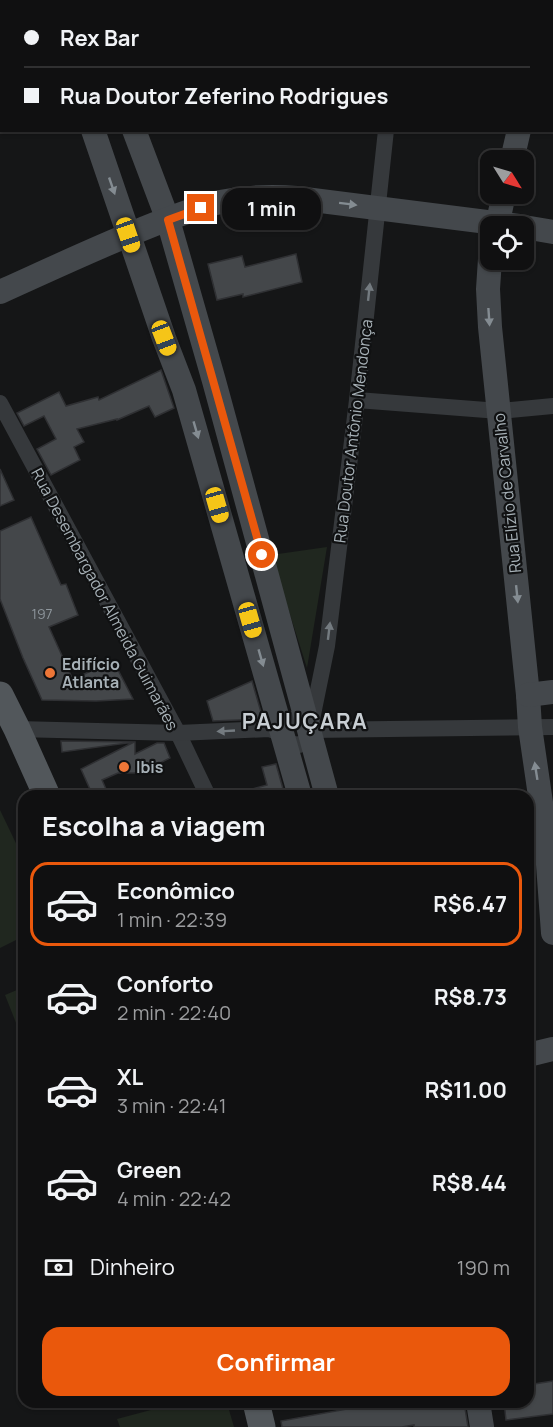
<!DOCTYPE html>
<html lang="pt">
<head>
<meta charset="utf-8">
<style>
	:root { --surface:#101011; --page:#1e1e1f; --text:#f1f3f6; --muted:#9c9d9f; --line:#303031; --accent:#ea580c }
	body { margin:0; font-family:Manrope,sans-serif; background:var(--page); color:var(--text); height:100vh; display:flex; flex-direction:column; font-size:22px; white-space:nowrap }
	* { box-sizing:border-box; margin:0 }
	p { font-size:20px; color:var(--muted) }
	.icon { flex:none; width:33px; height:33px; fill:none; stroke:currentColor; stroke-width:2; stroke-linecap:round; stroke-linejoin:round }
	.map { position:relative; flex:1; overflow:hidden }
	.sheet { position:absolute; left:18px; top:790px; width:516px; height:618px; display:flex; flex-direction:column; background:var(--surface); border-radius:18px; box-shadow:0 2px 4px #0004,0 0 0 2px var(--line) }
	.sheet>* { flex:none }
	.top-card { position:absolute; left:0px; top:0px; width:554px; height:132px; box-shadow:0 2px 4px #0004,0 0 0 2px var(--line); display:grid; align-content:center; height:132px; padding:0 24px; background:var(--surface) }
	.needle { width:39px; rotate:127deg }
	.controls { position:absolute; left:480px; top:150px; display:grid; gap:12px }
	.controls a { display:grid; place-items:center; width:54px; height:54px; border-radius:12px; background:var(--surface); box-shadow:0 2px 4px #0004,0 0 0 2px var(--line); font-size:30px }
	.end { position:absolute; width:27px; height:27px; margin:-14px; border:8px solid #ea580c; background:#fff; box-shadow:0 0 0 3px #fff }
	.from { border-radius:50% }
	.bubble { position:absolute; height:42px; border-radius:18px; background:var(--surface); box-shadow:0 2px 4px #0004,0 0 0 2px var(--line); font-size:20px; font-weight:700; line-height:42px; text-align:center }
	.car { position:absolute; width:18px; height:36px; margin:-18px -9px; border-radius:8px; box-shadow:0 0 4px 2px #0007; background:linear-gradient(#f5c518 24%,#345 0 40%,#f5c518 0 76%,#345 0 86%,#f5c518 0) }
	.top-card b { display:flex; align-items:center; gap:21px; height:57px; font-size:22px }
	.top-card b+b { border-top:2px solid var(--line) }
	.top-card i { width:15px; height:15px; background:var(--text) }
	ul { padding:0; list-style:none }
	li { display:flex; align-items:center; gap:18px; height:84px; margin:0 12px 9px; padding:0 12px; border:3px solid transparent; border-radius:18px }
	li div { flex:1 }
	li b { display:block; font-size:22px }
	li em { font-style:normal; font-weight:700 }
	li.active { border-color:var(--accent) }
	li>.icon { width:54px; height:54px; stroke-width:1.5 }
	h2 { padding:0 24px; font-size:27px; line-height:72px }
	.pay { display:flex; align-items:center; gap:15px; height:66px; padding:0 24px; font-size:22px }
	.pay p { margin-inline-start:auto }
	.action { display:flex; gap:12px; margin-top:auto; padding:12px 24px }
	.action a { flex:1; height:69px; border-radius:18px; background:var(--accent); color:#fff; font-size:24px; font-weight:700; line-height:69px; text-align:center }
	.map>svg:first-child { display:block }
	.green { fill:#20271f }
	.building { fill:#44474a; stroke:#2f3033; stroke-width:1.5 }
	.lines { fill:none; stroke-linecap:round; stroke-linejoin:round }
	.street { stroke:#36393c; stroke-width:16 }
	.secondary { stroke:#44484c; stroke-width:24 }
	.primary { stroke:#52575b; stroke-width:27 }
	.oneway { fill:#848c92 }
	.oneway2 { fill:#747b80 }
	.route { stroke:#ea580c; stroke-width:8 }
	.poi-dot { fill:#ed7637; stroke:#101112; stroke-width:2 }
	.labels { text-anchor:middle; dominant-baseline:central; stroke-width:4.5; stroke-linejoin:round; paint-order:stroke }
	.number-label { font-size:14px; fill:#8e969c }
	.street-label { font-size:16px; fill:#a7b1b7; stroke:#101112 }
	.poi-label { font-size:16px; font-weight:bold; fill:#a7b1b7; stroke:#101112; text-anchor:start }
	.district-label { font-size:22px; font-weight:bold; letter-spacing:1.5px; fill:#c8ced3; stroke:#101112 }
</style>
</head>
<body>
<div class="map">
<svg width="553" height="1427" viewBox="0 0 553 1427">
	<rect width="100%" height="100%" fill="#151617"/>
	<g class="green">
		<polygon points="327,547 307,668 271,555"/>
		<polygon points="0,810 24,860 24,936 0,948"/>
		<polygon points="24,987 24,1043 5,995"/>
		<polygon points="177,1403 227,1403 234,1427 120,1427 117,1419"/>
	</g>
	<g class="building">
		<polygon points="296,254 302,282 243,297 243,294 217,300 208,264 242,256 245,267"/>
		<polygon points="161,370 174,408 155,417 149,406 117,420 117,419 77,429 84,442 74,447 80,460 51,475 37,449 56,439 44,416 24,426 17,413 59,392 66,406 98,397 99,400"/>
		<polygon points="0,469 14,500 0,506"/>
		<polygon points="31,517 61,585 66,584 78,615 49,627 73,680 106,663 111,671 117,668 133,699 96,701 42,700 23,658 0,599 0,531"/>
		<polygon points="252,681 263,719 213,721 207,701"/>
		<polygon points="61,741 135,742 135,754 157,743 164,743 170,758 144,771 134,773 118,773 102,780 109,796 93,796 81,769 134,742 62,752"/>
		<polygon points="276,764 285,796 238,796 237,793 267,785 262,767"/>
		<polygon points="553,1381 553,1414 506,1420 504,1402 528,1402 528,1385"/>
		<polygon points="385,1402 464,1402 468,1427 414,1427 414,1425 402,1427 282,1427 281,1421"/>
	</g>
	<g class="lines">
		<g class="street">
			<polyline points="399,2 399,0"/>
			<polyline points="0,20 2,20"/>
			<polyline points="357,400 499,411 553,406"/>
			<polyline points="0,403 178,733 208,796"/>
			<polyline points="17,729 178,733 269,729 283,734 286,723 295,718 304,721 310,729"/>
			<polyline points="310,730 553,727"/>
			<polyline points="283,734 290,743 299,745 308,739 327,646 357,400 386,130"/>
		</g>
		<g class="secondary">
			<polyline points="44,0 44,2"/>
			<polyline points="85,0 86,2"/>
			<polyline points="516,0 518,2"/>
			<polyline points="552,29 553,30"/>
			<polyline points="93,130 164,338 184,390 300,796"/>
			<polyline points="134,130 168,220 214,381 327,796"/>
			<polyline points="512,160 519,130"/>
			<polyline points="497,226 504,194"/>
			<polyline points="524,227 553,232"/>
			<polyline points="490,259 488,289 490,327 528,695 530,727 546,837 553,933"/>
			<path d="M0,292C51,269 102,245 155,224C176,216 198,207 220,202C245,197 271,196 297,198L519,226"/>
			<polyline points="528,695 553,692"/>
			<polyline points="528,1055 553,1049"/>
			<polyline points="478,1402 482,1427"/>
		</g>
		<g class="primary">
			<polyline points="0,695 17,729 47,796"/>
			<polyline points="256,1402 262,1427"/>
		</g>
	</g>
	<defs><path id="oneway-solid" d="M-6-.8H1V-3.2L6.5 0L1 3.2V.8H-6Z" transform="scale(1.5)"/></defs>
	<g class="oneway">
		<use href="#oneway-solid" transform="translate(112 186) rotate(71)"/>
		<use href="#oneway-solid" transform="translate(348 204) rotate(7)"/>
		<use href="#oneway-solid" transform="translate(489 317) rotate(86)"/>
		<use href="#oneway-solid" transform="translate(196 430) rotate(74)"/>
		<use href="#oneway-solid" transform="translate(517 594) rotate(84)"/>
		<use href="#oneway-solid" transform="translate(261 658) rotate(74)"/>
		<use href="#oneway-solid" transform="translate(536 771) rotate(-99)"/>
	</g>
	<g class="oneway2">
		<use href="#oneway-solid" transform="translate(369 292) rotate(-84)"/>
		<use href="#oneway-solid" transform="translate(329 631) rotate(-83)"/>
		<use href="#oneway-solid" transform="translate(226 731) rotate(177)"/>
	</g>
	<g class="lines">
		<polyline class="route" points="201,208 168,220 262,555"/>
	</g>
	<g class="poi-dot">
		<circle cx="50" cy="673" r="6"/>
		<circle cx="124" cy="767" r="6"/>
	</g>
	<g class="labels">
		<g class="number-label">
			<text x="42" y="613">197</text>
		</g>
		<g class="street-label">
			<text transform="translate(353 431) rotate(-83)">Rua Doutor Antônio Mendonça</text>
			<text transform="translate(507 493) rotate(-96)">Rua Elízio de Carvalho</text>
			<text transform="translate(105 599) rotate(62)">Rua Desembargador Almeida Guimarães</text>
		</g>
		<g class="poi-label">
			<text x="62" y="664">Edifício<tspan x="62" dy="18">Atlanta</tspan></text>
			<text x="136" y="767">Ibis</text>
		</g>
		<g class="district-label">
			<text x="305" y="721">PAJUÇARA</text>
		</g>
	</g>
</svg>
<div class="controls">
<a><svg class="needle" viewBox="-14 -14 28 28"><path d="M0-13l5 13h-10z" fill="#e53935"/><path d="M0 13l5-13h-10z" fill="#9c9d9f"/></svg></a>
<a><svg class="icon" aria-label="locate" viewBox="0 0 24 24"><circle cx="12" cy="12" r="6"/><path d="M12 2v4M12 18v4M2 12h4M18 12h4"/></svg></a>
</div>
<i class="end from" style="left:262px;top:555px"></i>
<i class="end" style="left:201px;top:208px"></i>
<div class="bubble" style="left:222px;top:188px;width:99px">1 min</div>
<i class="car" style="left:128px;top:235px;rotate:161deg"></i>
<i class="car" style="left:164px;top:338px;rotate:159deg"></i>
<i class="car" style="left:217px;top:505px;rotate:164deg"></i>
<i class="car" style="left:250px;top:620px;rotate:164deg"></i>
<div class="top-card">
<b><i class="from"></i>Rex Bar</b>
<b><i></i>Rua Doutor Zeferino Rodrigues</b>
</div>
<section class="sheet">
<h2>Escolha a viagem</h2>
<ul>
<li class="active"><svg class="icon" aria-label="car" viewBox="0 0 24 24"><path d="M5 17H2v-5l4-1 3-4h7l3 4 3 1v5h-3M9 17h6M6 11h13"/><circle cx="7" cy="17" r="2"/><circle cx="17" cy="17" r="2"/></svg><div><b>Econômico</b><p>1 min · 22:39</p></div><em>R$6.47</em></li>
<li><svg class="icon" aria-label="car" viewBox="0 0 24 24"><path d="M5 17H2v-5l4-1 3-4h7l3 4 3 1v5h-3M9 17h6M6 11h13"/><circle cx="7" cy="17" r="2"/><circle cx="17" cy="17" r="2"/></svg><div><b>Conforto</b><p>2 min · 22:40</p></div><em>R$8.73</em></li>
<li><svg class="icon" aria-label="car" viewBox="0 0 24 24"><path d="M5 17H2v-5l4-1 3-4h7l3 4 3 1v5h-3M9 17h6M6 11h13"/><circle cx="7" cy="17" r="2"/><circle cx="17" cy="17" r="2"/></svg><div><b>XL</b><p>3 min · 22:41</p></div><em>R$11.00</em></li>
<li><svg class="icon" aria-label="car" viewBox="0 0 24 24"><path d="M5 17H2v-5l4-1 3-4h7l3 4 3 1v5h-3M9 17h6M6 11h13"/><circle cx="7" cy="17" r="2"/><circle cx="17" cy="17" r="2"/></svg><div><b>Green</b><p>4 min · 22:42</p></div><em>R$8.44</em></li>
</ul>
<div class="pay"><svg class="icon" aria-label="cash" viewBox="0 0 24 24"><path d="M3 7h18v10H3z"/><circle cx="12" cy="12" r="2"/></svg>Dinheiro<p>190 m</p></div>
<div class="action"><a>Confirmar</a></div>
</section>
</div>
</body>
</html>
